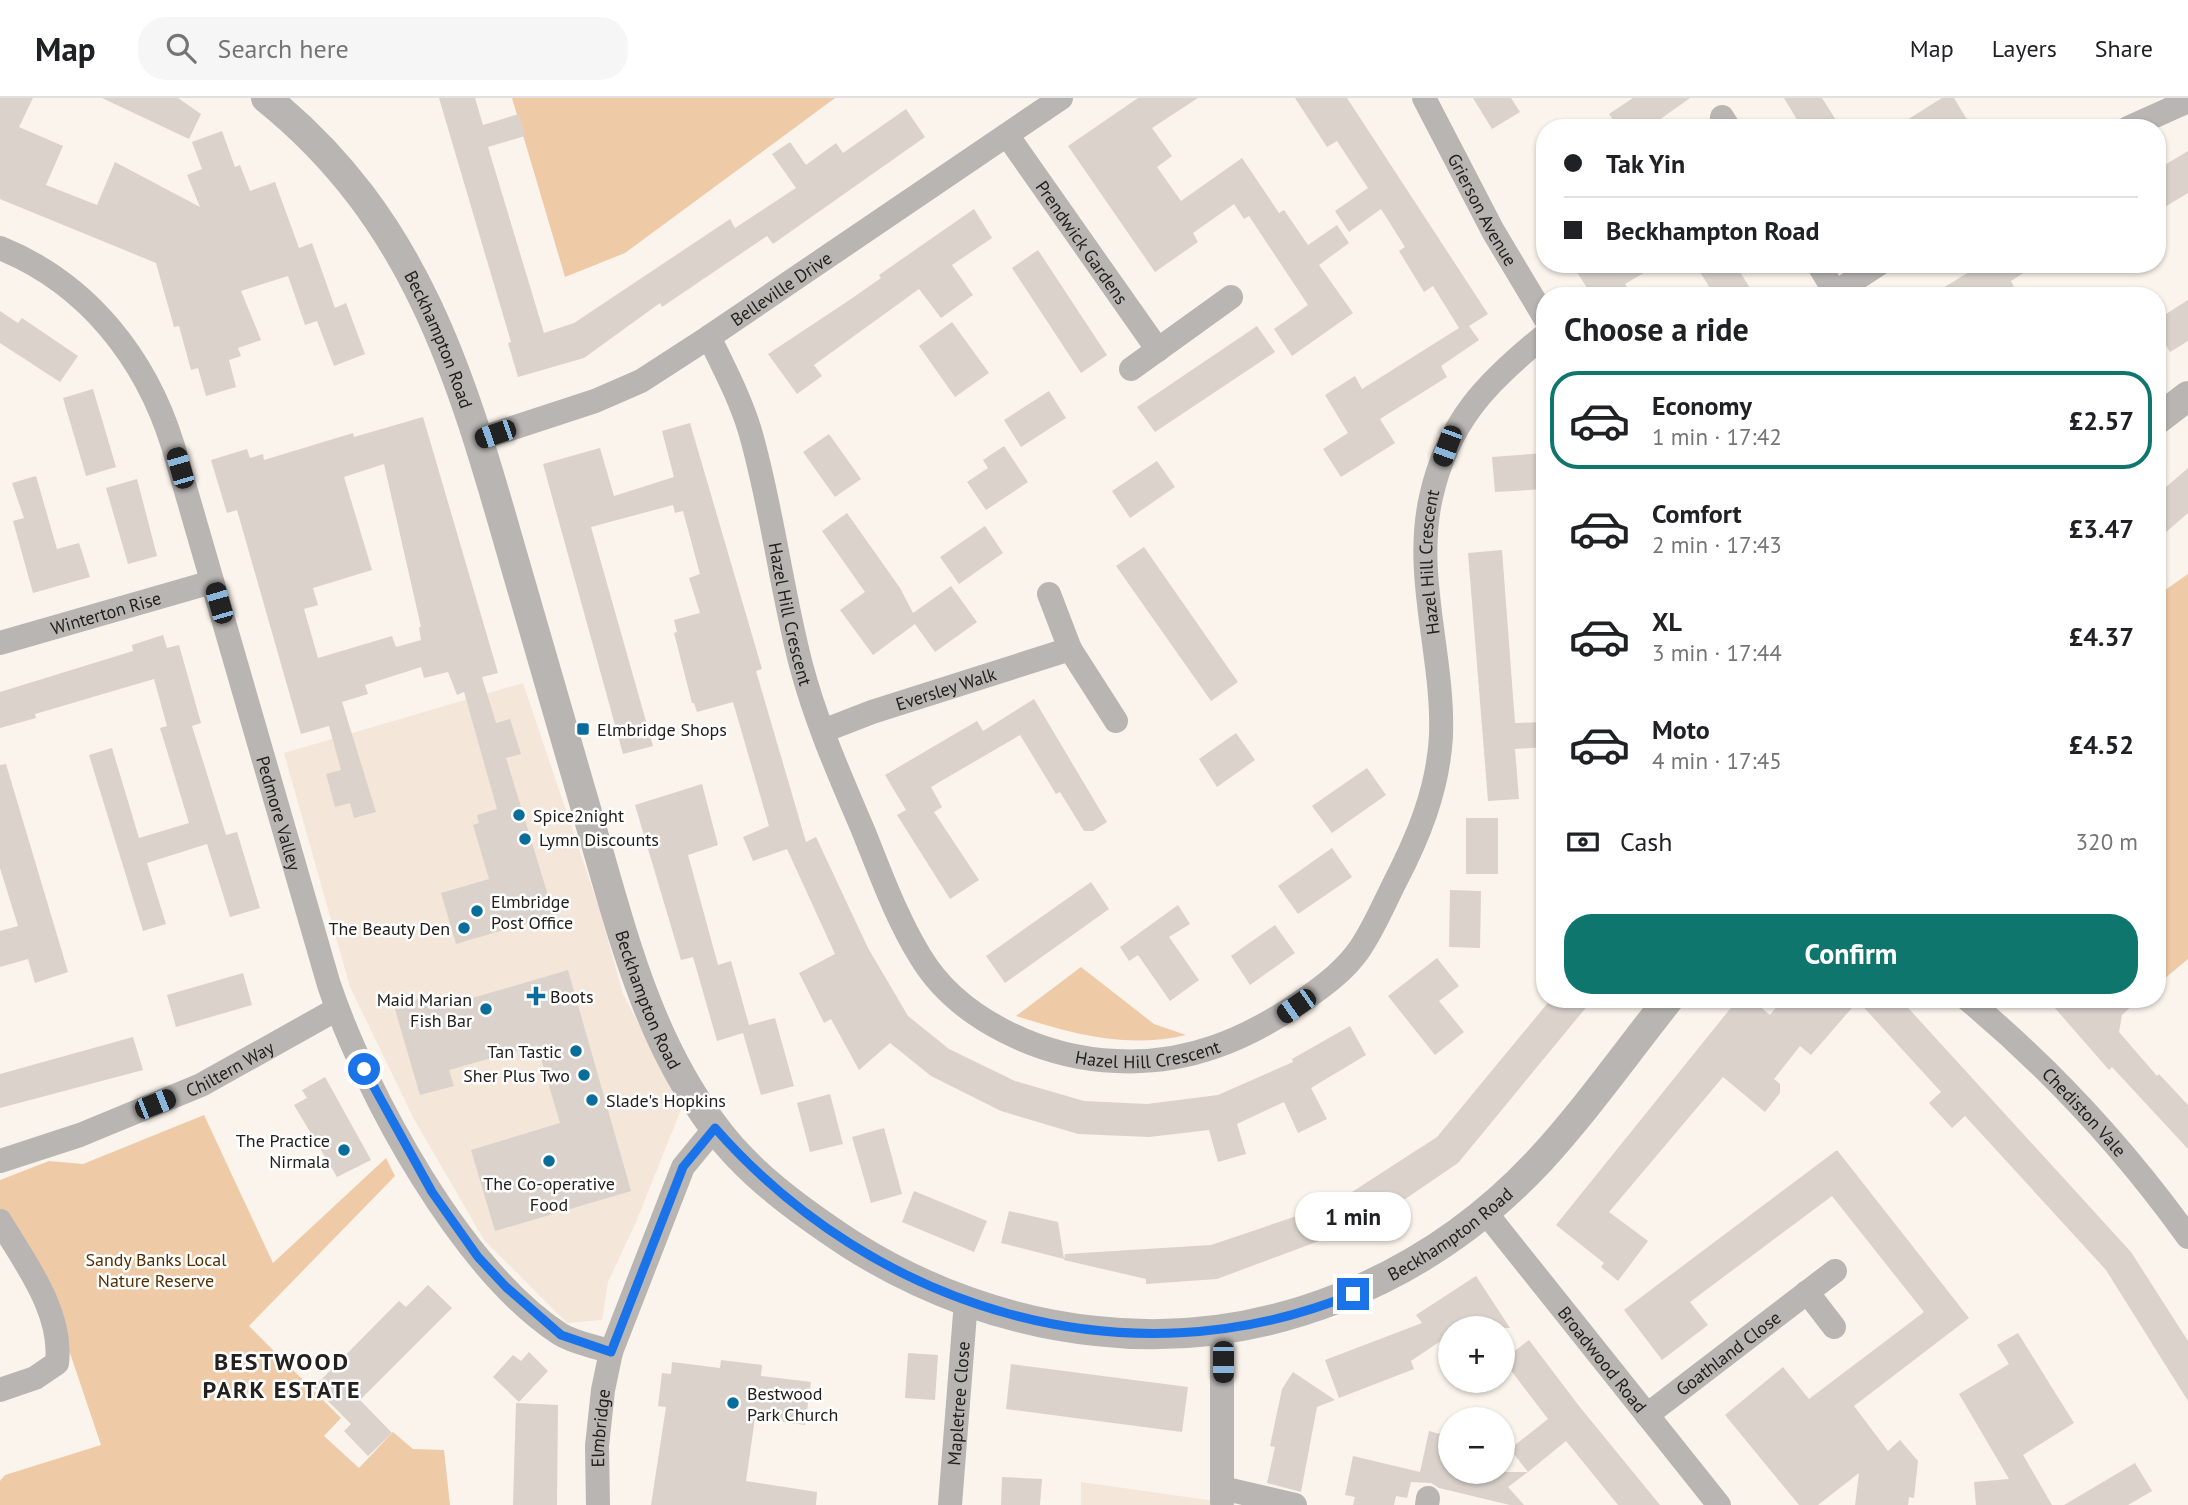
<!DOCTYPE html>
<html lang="en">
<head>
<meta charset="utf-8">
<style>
	:root { --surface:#fff; --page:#f6f6f6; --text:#202124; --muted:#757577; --line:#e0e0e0; --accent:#0f766e }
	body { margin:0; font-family:"PT Sans",sans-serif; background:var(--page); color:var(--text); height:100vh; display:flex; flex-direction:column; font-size:26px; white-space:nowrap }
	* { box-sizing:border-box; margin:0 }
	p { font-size:23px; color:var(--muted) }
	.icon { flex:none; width:38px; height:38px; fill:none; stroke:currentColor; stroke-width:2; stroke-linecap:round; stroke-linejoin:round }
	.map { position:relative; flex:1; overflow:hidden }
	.side { position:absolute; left:1536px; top:189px; width:630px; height:721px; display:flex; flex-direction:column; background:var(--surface); border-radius:28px; box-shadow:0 2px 5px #0004 }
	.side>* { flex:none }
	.guide { position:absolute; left:1536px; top:21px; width:630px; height:154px; border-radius:28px; box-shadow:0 2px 5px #0004; display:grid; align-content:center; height:154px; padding:0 28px; background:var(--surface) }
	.controls { position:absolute; left:1438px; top:1218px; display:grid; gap:14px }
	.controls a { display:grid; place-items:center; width:77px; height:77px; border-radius:50%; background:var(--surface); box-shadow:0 2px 5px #0004; font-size:35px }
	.end { position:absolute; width:32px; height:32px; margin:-16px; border:9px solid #1a73e8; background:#fff; box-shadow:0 0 0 4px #fff }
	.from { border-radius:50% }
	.bubble { position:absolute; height:49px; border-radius:24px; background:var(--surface); box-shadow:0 2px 5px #0004; font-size:23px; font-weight:700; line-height:49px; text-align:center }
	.car { position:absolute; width:21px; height:42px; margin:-21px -10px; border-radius:9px; box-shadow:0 0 5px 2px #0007; background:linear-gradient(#222 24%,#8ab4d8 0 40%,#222 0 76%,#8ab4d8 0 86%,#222 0) }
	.guide b { display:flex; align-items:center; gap:24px; height:66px; font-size:26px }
	.guide b+b { border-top:2px solid var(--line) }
	.guide i { width:18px; height:18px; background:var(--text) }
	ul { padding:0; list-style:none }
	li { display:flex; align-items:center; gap:21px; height:98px; margin:0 14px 10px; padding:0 14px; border:4px solid transparent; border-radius:28px }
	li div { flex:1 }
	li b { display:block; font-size:26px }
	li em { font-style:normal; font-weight:700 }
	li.active { border-color:var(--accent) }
	li>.icon { width:63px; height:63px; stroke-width:1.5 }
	h2 { padding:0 28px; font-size:32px; line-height:84px }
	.pay { display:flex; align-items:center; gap:18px; height:77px; padding:0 28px; font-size:26px }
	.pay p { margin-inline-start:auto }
	.button { display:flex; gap:14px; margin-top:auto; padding:14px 28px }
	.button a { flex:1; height:80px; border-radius:28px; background:var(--accent); color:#fff; font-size:28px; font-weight:700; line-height:80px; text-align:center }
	header { display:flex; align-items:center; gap:42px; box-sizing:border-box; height:98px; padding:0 35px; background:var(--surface); border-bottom:2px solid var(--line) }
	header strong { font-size:33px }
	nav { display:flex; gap:38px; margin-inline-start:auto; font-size:24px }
	.search { width:490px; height:63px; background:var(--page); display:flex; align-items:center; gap:18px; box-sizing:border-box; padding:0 24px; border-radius:28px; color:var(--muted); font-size:26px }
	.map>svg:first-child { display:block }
	.built { fill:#f4e6d9 }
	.green { fill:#efcaa7 }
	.building { fill:#dad2cb; fill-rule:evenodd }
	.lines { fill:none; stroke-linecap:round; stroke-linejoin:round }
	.minor { stroke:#b8b5b2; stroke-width:24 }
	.tertiary { stroke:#b8b5b2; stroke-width:30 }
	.route { stroke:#1a73e8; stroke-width:9 }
	.poi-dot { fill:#096d9b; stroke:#fff; stroke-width:2.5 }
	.labels { text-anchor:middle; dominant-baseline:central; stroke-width:5; stroke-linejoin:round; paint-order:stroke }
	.street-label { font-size:18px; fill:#23201e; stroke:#fff }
	.poi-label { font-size:18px; fill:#23201e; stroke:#fff; text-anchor:start }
	.park-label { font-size:18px; fill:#532e00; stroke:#fff }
	.district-label { font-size:24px; font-weight:bold; letter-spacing:2px; fill:#23201e; stroke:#fff }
</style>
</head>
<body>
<header>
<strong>Map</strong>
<div class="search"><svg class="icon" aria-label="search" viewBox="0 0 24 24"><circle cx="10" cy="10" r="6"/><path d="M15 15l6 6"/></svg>Search here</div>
<nav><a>Map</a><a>Layers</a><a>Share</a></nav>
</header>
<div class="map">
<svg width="2188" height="1407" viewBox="0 0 2188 1407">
	<rect width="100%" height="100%" fill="#fbf4ec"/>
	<g class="built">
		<polygon points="523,585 599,810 623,896 682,1009 636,1124 608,1184 602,1222 567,1225 484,1142 414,1021 350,889 284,655"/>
		<polygon points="1081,1384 1222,1404 1236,1407 1081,1407"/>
	</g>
	<g class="green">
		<polygon points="512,0 835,0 625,155 565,179"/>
		<polygon points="2188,476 2188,861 2158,886 2158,497"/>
		<path d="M1081,869L1154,926L1186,937C1127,951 1073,936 1016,918Z"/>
		<polygon points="204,1017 273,1165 386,1060 395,1078 249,1228 341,1320 324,1338 359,1370 393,1334 413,1351 444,1352 450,1407 0,1407 0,1383 5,1377 101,1347 47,1187 0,1111 0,1082 49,1063 83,1066"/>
	</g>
	<g class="building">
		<polygon points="0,0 33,0 19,29 63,48 46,87 97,107 115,64 200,109 187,77 202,71 192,44 222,33 235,69 240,67 250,93 275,84 299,150 312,145 335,210 346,205 365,256 334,268 317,223 305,227 288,178 241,193 261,242 238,250 241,258 229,262 236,289 206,298 198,270 191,272 179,228 174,229 156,165 0,101"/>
		<polygon points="102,0 178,0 201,16 189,41"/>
		<polygon points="439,0 475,0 483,27 519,16 525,38 488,49 544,235 574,225 730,121 735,130 796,90 772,56 790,44 806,67 836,45 843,55 906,11 925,39 773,146 767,138 662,209 660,205 584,260 518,279 508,245 511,244"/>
		<polygon points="1138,0 1198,0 1152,30 1172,58 1157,69 1181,103 1242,60 1279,115 1284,112 1308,147 1337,127 1349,145 1319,167 1353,215 1292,258 1274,231 1308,207 1249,118 1244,121 1234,106 1193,135 1198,144 1155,174 1068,48"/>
		<polygon points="1295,0 1347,0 1488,216 1469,228 1479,242 1441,268 1447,279 1380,321 1395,345 1341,379 1323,351 1348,335 1325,297 1355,278 1362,291 1459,230 1433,188 1424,194 1399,153 1405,149 1381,111 1349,134 1335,113 1368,90 1337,43 1327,49"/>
		<polygon points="1473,0 1511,0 1520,14 1492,31"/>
		<polygon points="1633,0 1690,0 1648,30 1619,30 1609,16"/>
		<polygon points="1784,0 1822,0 1841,30 1802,30"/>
		<polygon points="1942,0 1954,0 1972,30 1894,30"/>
		<polygon points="2188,53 2188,95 2158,113 2158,71"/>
		<polygon points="974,111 992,140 952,167 973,197 941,220 919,191 814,267 822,278 797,296 768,256 848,203 881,180 879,177"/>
		<polygon points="1038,152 1107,257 1081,275 1012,170"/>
		<polygon points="1572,166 1659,166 1625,186 1632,198 1592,198"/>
		<polygon points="1695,166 1735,166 1755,198 1715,198"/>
		<polygon points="1982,166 2037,166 2011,183 2014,189 1999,198 1930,198"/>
		<polygon points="2188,202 2188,243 2170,254 2158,234 2158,221"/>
		<polygon points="0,213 18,225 22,220 78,258 60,284 0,245"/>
		<polygon points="952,224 989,275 955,299 919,248"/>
		<polygon points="1257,228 1275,254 1155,334 1137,309"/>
		<polygon points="93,291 116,369 86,378 63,300"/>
		<polygon points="1049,293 1066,320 1021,349 1004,322"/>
		<path d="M423,319L498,575L482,579L496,625L510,621L521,656L506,660L554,817L456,846L441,795L489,781L473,727L479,725L477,717L497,711L464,594L457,597L448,574L424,580L421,569L365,587L368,596L342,604L376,714L354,720L350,705L335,709L326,676L341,672L329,628L301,636L237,412L227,415L211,362L247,351L250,360L263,356L264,362L353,335L354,339ZM384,366L421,529H419L421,542L396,549L392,538L318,560L304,511L318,507L313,490L372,472L344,379Z"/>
		<polygon points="690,325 762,571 756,573 806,744 816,739 868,850 908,918 949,951 1015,983 1084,1003 1147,1006 1218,997 1293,964 1292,961 1350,928 1366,957 1311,990 1327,1021 1298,1035 1284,1004 1237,1026 1246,1056 1218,1064 1209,1032 1149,1039 1078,1036 1001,1013 931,978 890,945 859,972 831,921 824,925 799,875 835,856 787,751 753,763 743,739 769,728 733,604 697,614 694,605 692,605 674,535 677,534 674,522 700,515 689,480 700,476 683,413 675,415 673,407 591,429 653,648 623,656 543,366 600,350 614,398 674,379 662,333"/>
		<polygon points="829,336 861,381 835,399 803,354"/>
		<polygon points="1004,348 1028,384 986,412 967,384 988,370 983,362"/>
		<polygon points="1545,355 1545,391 1495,394 1492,359"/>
		<polygon points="1157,363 1175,389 1130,420 1112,393"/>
		<polygon points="2188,370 2188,415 2158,441 2158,396"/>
		<polygon points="36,378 57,451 79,445 90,479 33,495 13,423 24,420 12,385"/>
		<polygon points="137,381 157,458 128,466 106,390"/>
		<polygon points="847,415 900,490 913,515 951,488 977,524 935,554 915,526 873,557 840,512 865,494 822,433"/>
		<polygon points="985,428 1003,455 959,486 940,459"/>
		<polygon points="1144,449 1238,584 1211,603 1116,468"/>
		<polygon points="1502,452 1515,625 1545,624 1545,649 1515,651 1519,701 1488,703 1468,455"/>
		<polygon points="163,537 167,550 179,547 201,625 192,628 226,737 237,734 260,810 230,819 207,746 147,765 166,826 143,833 89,657 112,650 139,740 189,725 160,630 167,628 154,581 35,616 36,620 0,630 0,594 133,553 132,547"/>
		<polygon points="1034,601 1107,724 1093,733 1084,733 1060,694 1056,696 1020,637 931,689 942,709 934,714 979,782 950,801 897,717 906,712 885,677 977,623 983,633"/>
		<polygon points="1236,635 1255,662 1217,689 1199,661"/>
		<polygon points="6,666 68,874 35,885 28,861 0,869 0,833 18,828 0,770 0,667"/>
		<polygon points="1367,670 1386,697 1332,735 1312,708"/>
		<polygon points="702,686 718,747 688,757 718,867 731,863 749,927 775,920 794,988 761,997 743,935 717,943 693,859 681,862 635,707"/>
		<rect x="1466" y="720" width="32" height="56"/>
		<polygon points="1332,750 1352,779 1298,816 1278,788"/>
		<polygon points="1091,784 1109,811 1005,885 986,858"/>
		<polygon points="1450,792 1481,793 1480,850 1449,849"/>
		<polygon points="1178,807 1190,826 1169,839 1199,882 1170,903 1138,857 1129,863 1120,849"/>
		<polygon points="1275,827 1295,855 1250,887 1231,858"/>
		<polygon points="1437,860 1459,888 1439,903 1464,934 1435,957 1388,898"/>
		<polygon points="568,872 631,1093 495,1133 471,1052 560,1025 537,947 449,972 454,988 420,997 394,908 428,898 432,912"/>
		<polygon points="243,875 252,907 176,929 167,897"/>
		<polygon points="1551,901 1593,901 1458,1065 1373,1123 1217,1181 1146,1186 1146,1181 1064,1162 1065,1156 1211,1147 1353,1099 1352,1094 1437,1039"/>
		<polygon points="1738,901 1751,901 1770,917 1783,901 1900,901 2131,1154 2188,1243 2188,1303 2106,1172 1965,1018 1952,1030 1929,1005 1941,994 1858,903 1811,957 1800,948 1774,981 1780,986 1780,995 1765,1014 1723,979 1609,1114 1648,1143 1618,1183 1601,1169 1604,1165 1556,1127"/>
		<polygon points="2047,901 2139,901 2122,917 2119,934 2157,978 2159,976 2188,1007 2188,1051 2112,969 2109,972"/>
		<polygon points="133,939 143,972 0,1010 0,976"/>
		<polygon points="325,979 371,1062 337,1079 294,1007 307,1000 302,992"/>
		<polygon points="830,996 843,1046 810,1054 797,1005"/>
		<polygon points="884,1030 902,1096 871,1105 852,1039"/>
		<polygon points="1837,1052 1969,1220 1854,1308 1888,1353 1900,1342 1918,1363 1914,1400 1909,1399 1908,1407 1855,1407 1859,1375 1818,1407 1799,1407 1725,1317 1783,1269 1809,1301 1924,1214 1832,1098 1690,1204 1708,1227 1662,1262 1624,1212"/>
		<polygon points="914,1093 987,1123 974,1154 902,1124"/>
		<polygon points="1009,1113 1058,1124 1064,1161 1001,1145"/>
		<polygon points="1476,1178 1510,1230 1451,1230 1451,1236 1411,1263 1414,1271 1339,1300 1325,1262 1422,1225 1416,1217"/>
		<polygon points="428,1187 452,1210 360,1302 392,1335 368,1358 344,1333 351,1326 314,1289 399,1203 406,1209"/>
		<polygon points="2018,1235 2074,1325 2023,1357 2052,1407 1976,1407 1974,1384 2009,1381 1959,1296 2009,1266 1997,1247"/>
		<polygon points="1529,1242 1579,1308 1660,1407 1618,1407 1566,1343 1528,1374 1510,1351 1548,1321 1503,1262"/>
		<polygon points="529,1254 548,1273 519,1304 493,1279 513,1257 521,1263"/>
		<polygon points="908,1255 938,1257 935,1302 905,1300"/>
		<polygon points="721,1262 762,1267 761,1278 811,1284 805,1327 755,1320 746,1383 817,1394 816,1407 651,1407 666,1309 658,1308 662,1275 671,1276 672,1264 720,1270"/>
		<polygon points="1011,1266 1188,1289 1182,1334 1006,1311"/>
		<polygon points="1293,1274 1335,1302 1317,1309 1301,1394 1267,1385 1275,1349 1270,1348 1282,1291"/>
		<polygon points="516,1305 558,1307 557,1407 513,1407"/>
		<polygon points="1429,1333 1451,1339 1451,1374 1528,1374 1508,1389 1524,1407 1510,1407 1439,1390 1431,1385 1411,1384 1407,1400 1396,1398 1394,1407 1353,1407 1355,1399 1345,1397 1353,1358 1420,1374"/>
		<polygon points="2135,1365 2152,1393 2128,1407 2064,1407"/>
		<polygon points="1002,1379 1042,1381 1040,1407 1001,1407"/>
	</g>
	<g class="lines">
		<g class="minor">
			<path id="s1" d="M1424,0L1493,133L1545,220"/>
			<polyline points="1722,19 1729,30"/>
			<polyline points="2128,30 2188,3"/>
			<path id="s2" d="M1007,37L1158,252"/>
			<path id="s3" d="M0,150C87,185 146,260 173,348L329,887C367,998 461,1171 560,1236C574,1245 595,1248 611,1254"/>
			<polyline points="1818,166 1835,194"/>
			<polyline points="1830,198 1879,166"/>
			<path id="s4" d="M709,239C724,270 740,300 750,333C772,409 781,490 801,567C816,624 840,678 863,732C880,774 896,819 920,858C958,922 1043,960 1116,963C1187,967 1248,941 1305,901C1325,887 1345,872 1359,852C1373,832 1383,808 1394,786C1418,740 1438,692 1441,638C1444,558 1413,478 1431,399C1448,323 1487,284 1545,237"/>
			<polyline points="1131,271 1231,199"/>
			<path id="s5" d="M479,341L595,303L641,283L709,239L1061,0"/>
			<polyline points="1049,496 1070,551 1116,623"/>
			<path id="s6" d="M0,545L212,484"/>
			<path id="s7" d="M823,633L872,614L1070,551"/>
			<path id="s8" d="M1967,901C2051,971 2124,1050 2188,1139"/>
			<path id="s9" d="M0,1063L80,1037L201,987L337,911"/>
			<path id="s10" d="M1486,1115L1719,1407"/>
			<path d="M0,1123C25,1165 63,1214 57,1265L35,1280L0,1292"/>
			<polyline points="1807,1194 1834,1229"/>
			<polyline points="1219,1231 1222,1248 1222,1404"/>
			<path id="s11" d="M1647,1317L1835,1173"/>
			<polyline points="1222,1390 1295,1407"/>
			<path id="s12" d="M598,1407L597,1348L603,1292L611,1254L683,1069L715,1030"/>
			<path id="s13" d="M950,1407L966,1203"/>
			<polyline points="1427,1407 1428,1400"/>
		</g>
		<g class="tertiary">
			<path id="s14" d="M266,0C420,124 463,285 515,466C542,558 568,650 595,742C624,842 649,941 712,1026C747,1075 800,1113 850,1146C924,1193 1009,1224 1096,1233C1262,1252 1427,1184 1540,1062C1586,1012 1626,955 1669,901"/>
			<polyline points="2158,321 2188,298"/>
		</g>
	</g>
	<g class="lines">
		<path class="route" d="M364,971L432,1094L478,1159L506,1189L561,1237L611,1254L683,1069L715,1030C874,1211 1126,1289 1353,1196"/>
	</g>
	<g class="poi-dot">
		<rect x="576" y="624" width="14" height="14" rx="3.5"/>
		<circle cx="519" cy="717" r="7"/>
		<circle cx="525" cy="741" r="7"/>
		<circle cx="477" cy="813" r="7"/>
		<circle cx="464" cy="830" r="7"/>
		<path d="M532.5 887.5h7v7h7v7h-7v7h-7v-7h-7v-7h7z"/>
		<circle cx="486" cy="911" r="7"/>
		<circle cx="576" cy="953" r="7"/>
		<circle cx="584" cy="977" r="7"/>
		<circle cx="592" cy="1002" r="7"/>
		<circle cx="344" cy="1052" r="7"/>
		<circle cx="549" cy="1063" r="7"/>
		<circle cx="733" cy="1305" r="7"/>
	</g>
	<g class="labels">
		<g class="street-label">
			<text stroke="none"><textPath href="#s1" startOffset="126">Grierson Avenue</textPath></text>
			<text stroke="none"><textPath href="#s2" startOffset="131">Prendwick Gardens</textPath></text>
			<text stroke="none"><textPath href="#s5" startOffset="340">Belleville Drive</textPath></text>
			<text stroke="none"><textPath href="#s14" startOffset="301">Beckhampton Road</textPath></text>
			<text stroke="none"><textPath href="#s4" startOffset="1570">Hazel Hill Crescent</textPath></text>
			<text stroke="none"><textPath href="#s6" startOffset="110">Winterton Rise</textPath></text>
			<text stroke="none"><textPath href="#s4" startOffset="290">Hazel Hill Crescent</textPath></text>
			<text stroke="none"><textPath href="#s7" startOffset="130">Eversley Walk</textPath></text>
			<text stroke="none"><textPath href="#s3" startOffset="654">Pedmore Valley</textPath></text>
			<text stroke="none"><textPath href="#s14" startOffset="994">Beckhampton Road</textPath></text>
			<text stroke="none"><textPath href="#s4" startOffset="920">Hazel Hill Crescent</textPath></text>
			<text stroke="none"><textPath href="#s9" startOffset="248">Chiltern Way</textPath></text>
			<text stroke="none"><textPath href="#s8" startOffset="163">Chediston Vale</textPath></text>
			<text stroke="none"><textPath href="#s14" startOffset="1958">Beckhampton Road</textPath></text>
			<text stroke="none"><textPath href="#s11" startOffset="102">Goathland Close</textPath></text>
			<text stroke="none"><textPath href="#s10" startOffset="187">Broadwood Road</textPath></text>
			<text stroke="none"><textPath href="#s13" startOffset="102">Mapletree Close</textPath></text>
			<text stroke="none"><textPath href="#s12" startOffset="77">Elmbridge</textPath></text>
		</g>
		<g class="poi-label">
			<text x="597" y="631">Elmbridge Shops</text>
			<text x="533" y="717">Spice2night</text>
			<text x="539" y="741">Lymn Discounts</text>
			<text x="491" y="803">Elmbridge<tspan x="491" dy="21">Post Office</tspan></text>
			<text x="450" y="830" text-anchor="end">The Beauty Den</text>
			<text x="550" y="898">Boots</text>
			<text x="472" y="901" text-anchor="end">Maid Marian<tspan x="472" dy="21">Fish Bar</tspan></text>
			<text x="562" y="953" text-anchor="end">Tan Tastic</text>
			<text x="570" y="977" text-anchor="end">Sher Plus Two</text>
			<text x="606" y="1002">Slade's Hopkins</text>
			<text x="330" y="1042" text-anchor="end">The Practice<tspan x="330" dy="21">Nirmala</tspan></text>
			<text x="549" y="1085" text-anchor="middle">The Co-operative<tspan x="549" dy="21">Food</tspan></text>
			<text x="747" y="1295">Bestwood<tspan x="747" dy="21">Park Church</tspan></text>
		</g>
		<g class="park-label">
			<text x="156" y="1161">Sandy Banks Local<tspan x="156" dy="21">Nature Reserve</tspan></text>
		</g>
		<g class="district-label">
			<text x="282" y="1263">BESTWOOD<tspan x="282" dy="28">PARK ESTATE</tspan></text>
		</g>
	</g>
</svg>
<div class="controls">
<a>+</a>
<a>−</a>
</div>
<i class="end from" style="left:364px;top:971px"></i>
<i class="end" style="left:1353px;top:1196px"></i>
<div class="bubble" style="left:1295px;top:1094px;width:116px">1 min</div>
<i class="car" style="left:495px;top:336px;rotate:251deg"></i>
<i class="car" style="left:1447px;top:348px;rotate:200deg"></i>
<i class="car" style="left:180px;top:370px;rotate:344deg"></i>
<i class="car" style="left:219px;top:505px;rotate:344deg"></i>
<i class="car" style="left:1296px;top:908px;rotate:235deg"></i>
<i class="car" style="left:155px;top:1006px;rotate:68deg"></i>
<i class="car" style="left:1223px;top:1264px;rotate:180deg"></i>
<div class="guide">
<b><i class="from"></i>Tak Yin</b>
<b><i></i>Beckhampton Road</b>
</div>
<section class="side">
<h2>Choose a ride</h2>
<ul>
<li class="active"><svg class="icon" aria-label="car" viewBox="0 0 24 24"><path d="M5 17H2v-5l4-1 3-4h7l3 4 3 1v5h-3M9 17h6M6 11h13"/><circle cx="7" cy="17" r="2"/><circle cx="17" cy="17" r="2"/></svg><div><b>Economy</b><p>1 min · 17:42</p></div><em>£2.57</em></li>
<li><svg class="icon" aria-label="car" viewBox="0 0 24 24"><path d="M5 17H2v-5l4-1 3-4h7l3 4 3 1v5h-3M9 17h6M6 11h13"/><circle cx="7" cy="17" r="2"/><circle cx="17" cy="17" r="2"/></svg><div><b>Comfort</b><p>2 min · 17:43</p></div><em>£3.47</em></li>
<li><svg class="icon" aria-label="car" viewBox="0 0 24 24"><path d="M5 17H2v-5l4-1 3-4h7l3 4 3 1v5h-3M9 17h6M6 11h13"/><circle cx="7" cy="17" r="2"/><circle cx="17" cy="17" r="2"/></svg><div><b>XL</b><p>3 min · 17:44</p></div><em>£4.37</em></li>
<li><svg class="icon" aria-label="car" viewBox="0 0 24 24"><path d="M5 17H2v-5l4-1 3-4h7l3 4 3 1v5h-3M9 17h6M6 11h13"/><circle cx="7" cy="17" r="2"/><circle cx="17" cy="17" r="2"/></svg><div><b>Moto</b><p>4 min · 17:45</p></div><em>£4.52</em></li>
</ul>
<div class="pay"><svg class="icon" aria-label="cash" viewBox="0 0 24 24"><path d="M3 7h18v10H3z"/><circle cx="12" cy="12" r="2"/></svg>Cash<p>320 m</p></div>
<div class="button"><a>Confirm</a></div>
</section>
</div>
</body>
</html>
